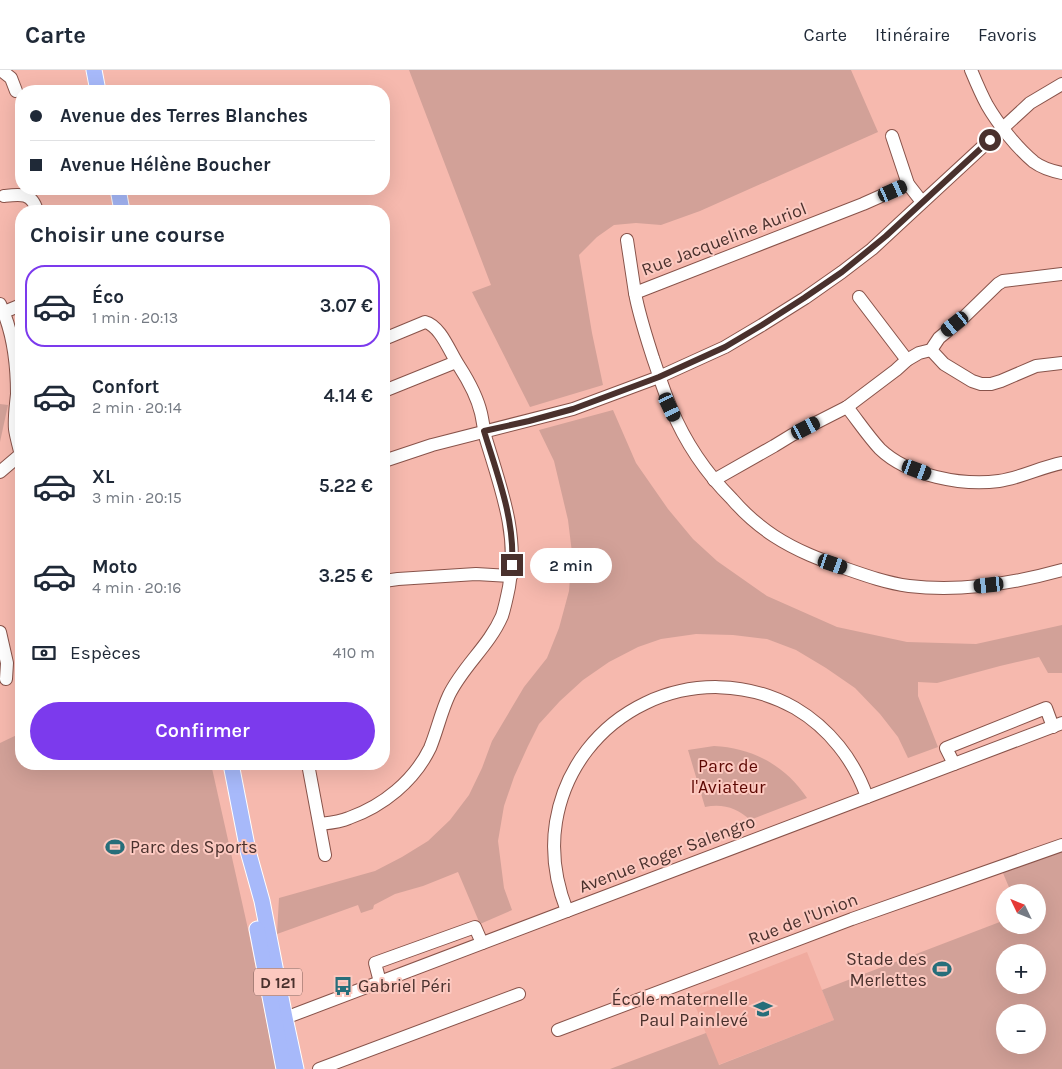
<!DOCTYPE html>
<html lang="fr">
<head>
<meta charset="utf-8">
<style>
	:root { --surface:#fff; --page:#f2f2f3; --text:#1f2937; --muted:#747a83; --line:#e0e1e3; --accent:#7c3aed }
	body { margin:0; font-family:Karla,sans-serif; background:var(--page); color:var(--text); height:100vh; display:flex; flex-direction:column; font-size:19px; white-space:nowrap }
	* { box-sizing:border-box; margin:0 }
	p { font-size:16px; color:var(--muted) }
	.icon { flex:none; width:28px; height:28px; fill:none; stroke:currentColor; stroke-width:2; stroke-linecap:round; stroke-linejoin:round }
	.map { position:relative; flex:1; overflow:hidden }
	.side { position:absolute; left:15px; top:135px; width:375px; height:565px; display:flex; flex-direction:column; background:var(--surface); border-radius:20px; box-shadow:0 5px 20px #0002 }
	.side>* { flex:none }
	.guide { position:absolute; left:15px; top:15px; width:375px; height:110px; border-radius:20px; box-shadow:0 5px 20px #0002; display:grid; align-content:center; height:110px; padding:0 15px; background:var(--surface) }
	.needle { width:32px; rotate:313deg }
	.tools { position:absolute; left:996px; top:814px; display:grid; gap:10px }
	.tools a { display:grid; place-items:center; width:50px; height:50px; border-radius:50%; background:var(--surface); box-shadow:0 5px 20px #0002; font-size:25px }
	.end { position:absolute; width:22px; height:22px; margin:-11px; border:6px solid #4a312d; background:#fff; box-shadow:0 0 0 2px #fff }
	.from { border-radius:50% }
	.bubble { position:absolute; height:35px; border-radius:18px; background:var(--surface); box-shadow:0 5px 20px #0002; font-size:16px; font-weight:600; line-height:35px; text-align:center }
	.car { position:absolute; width:15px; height:30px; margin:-15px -8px; border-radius:6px; box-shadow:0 0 4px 1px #0007; background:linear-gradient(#222 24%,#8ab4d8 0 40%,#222 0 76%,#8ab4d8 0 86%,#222 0) }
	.guide b { display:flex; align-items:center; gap:18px; height:48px; font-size:19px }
	.guide b+b { border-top:1px solid var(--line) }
	.guide i { width:12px; height:12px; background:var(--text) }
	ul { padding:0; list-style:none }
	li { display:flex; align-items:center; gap:15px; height:82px; margin:0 10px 8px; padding:0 5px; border:2px solid transparent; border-radius:20px }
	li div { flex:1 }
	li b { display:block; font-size:19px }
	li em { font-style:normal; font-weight:600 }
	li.active { border-color:var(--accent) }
	li>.icon { width:45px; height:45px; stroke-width:1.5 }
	h2 { padding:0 15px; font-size:22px; line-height:60px }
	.pay { display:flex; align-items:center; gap:12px; height:55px; padding:0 15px; font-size:19px }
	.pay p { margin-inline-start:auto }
	.action { display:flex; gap:10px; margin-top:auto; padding:10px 15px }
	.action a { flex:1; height:58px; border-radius:30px; background:var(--accent); color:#fff; font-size:20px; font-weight:600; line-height:58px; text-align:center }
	header { display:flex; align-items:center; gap:30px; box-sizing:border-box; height:70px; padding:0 25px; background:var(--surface); border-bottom:1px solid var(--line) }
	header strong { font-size:24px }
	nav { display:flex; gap:28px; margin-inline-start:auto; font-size:18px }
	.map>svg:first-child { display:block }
	.built { fill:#f0ab9f }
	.green { fill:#d2a198; fill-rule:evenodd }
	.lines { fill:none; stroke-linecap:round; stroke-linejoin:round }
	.minor-casing { stroke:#88534a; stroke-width:14 }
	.major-casing { stroke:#fff; stroke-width:17 }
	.minor { stroke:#fff; stroke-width:12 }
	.major { stroke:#a7b9fa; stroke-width:15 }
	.route { stroke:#4a312d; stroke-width:6 }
	.labels { text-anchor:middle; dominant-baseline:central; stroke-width:4; stroke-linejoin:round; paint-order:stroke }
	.shield { fill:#fcc9c0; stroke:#7f5f59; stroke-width:1 }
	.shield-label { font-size:16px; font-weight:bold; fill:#4a312d }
	.street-label { font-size:18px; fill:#4a312d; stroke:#fcc9c0 }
	.park-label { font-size:18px; fill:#5d0803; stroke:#fcc9c0 }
	.poi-label { font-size:18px; fill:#4a312d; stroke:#fcc9c0; text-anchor:start }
</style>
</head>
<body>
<header>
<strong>Carte</strong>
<nav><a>Carte</a><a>Itinéraire</a><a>Favoris</a></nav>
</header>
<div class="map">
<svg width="1062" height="999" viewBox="0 0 1062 999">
	<rect width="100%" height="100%" fill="#f6b9ae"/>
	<polygon class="built" points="807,882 834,950 718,995 692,927"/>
	<g class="green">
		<polygon points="409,0 851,0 878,62 700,141 661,155 636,153 614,155 597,167 579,185 592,263 603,315 530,337 472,222 491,215"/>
		<polygon points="0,334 8,335 0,372"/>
		<polygon points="613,340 636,393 668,439 693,469 717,491 767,526 837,557 907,572 976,574 1062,555 1062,603 1048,603 1039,587 1000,596 937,613 918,612 918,626 938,677 908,688 898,667 880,644 855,618 826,598 796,580 767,569 733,565 696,564 661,569 638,577 609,592 583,610 560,631 539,654 528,676 514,707 504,736 498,771 504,818 512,840 480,854 458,802 423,816 395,824 374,835 373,839 361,843 358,835 277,864 279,828 375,801 402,787 428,771 450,750 469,725 482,698 492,671 524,617 547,588 559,558 569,521 572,483 568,450 554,391 539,360"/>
		<polygon points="21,663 21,694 211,694 248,859 276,999 0,999 0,673"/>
		<path d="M714,676C753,678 786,696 807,728L750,750C738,738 722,733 705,737L688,680Z"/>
		<path d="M1062,775V999H610L706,963L719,995L834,950L822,920L1005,850V855H1038V822H1011L1000,796ZM1005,882H1038V915H1005ZM1005,942H1038V975H1005Z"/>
	</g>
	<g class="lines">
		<g class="minor-casing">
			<g id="minor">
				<polyline points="1,0 11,8 16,21"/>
				<path d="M971,0C976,12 981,24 987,35C998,54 1017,78 1034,92C1042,98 1052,101 1062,103"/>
				<polyline points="892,66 908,114 922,132"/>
				<path d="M908,114L863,134L635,223C639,245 646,266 653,288C659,305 664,322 671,338C685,372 706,403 732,429C744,443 759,456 774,466C797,481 821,490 847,499C867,506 887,513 909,516C960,522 1012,514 1062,500"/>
				<path d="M4,126C20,124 32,122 37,141"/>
				<polyline points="627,170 635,223"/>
				<polyline points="859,227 907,290"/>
				<path d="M0,234C13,261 17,294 17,324C16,335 14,347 15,359C16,367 19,377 21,385"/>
				<polyline points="4,242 21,235"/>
				<polyline points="931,280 944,294 972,311 981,314 991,314 1001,311 1036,296 1062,293"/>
				<polyline points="384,321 456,292"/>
				<path d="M847,337C858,351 868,366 880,379C908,406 963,416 999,411C1021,408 1041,397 1062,393"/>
				<polyline points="384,391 432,375 573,339 659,307 725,277 762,255 805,228 842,202 872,179 900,153 1030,33 1062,14"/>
				<polyline points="0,402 21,384"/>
				<polyline points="714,410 774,376 792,365 847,337 896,300 907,290 919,283 931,280 939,268 963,248 998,214 1003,211 1062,204"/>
				<polyline points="384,511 398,509 476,504 511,506"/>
				<polyline points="0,562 7,593 6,609"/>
				<polyline points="308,694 325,785"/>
				<polyline points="954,694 946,678 1046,638 1053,657"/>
				<path d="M320,754C329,753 340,752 349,748C383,736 414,711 430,678C437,661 441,642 449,625C463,596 489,576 502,546C505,537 507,527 509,517C519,465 501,419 486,369C484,361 483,352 481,343C477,326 468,310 459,296C450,283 441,256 425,252L384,269"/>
				<path d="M567,841C556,813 551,783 556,752C574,642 697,583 795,638C829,658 854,690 867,727"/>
				<polyline points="380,912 375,893 475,857 482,873"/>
				<polyline points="285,948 1062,653"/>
				<polyline points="558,960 852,849 1062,775"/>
				<polyline points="319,999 519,924"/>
			</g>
		</g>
		<g class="major-casing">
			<g id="major">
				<polyline points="94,0 98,21"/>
				<polyline points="118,119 122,141"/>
				<polyline points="231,694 248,781 262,831 285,948 296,999"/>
				<polyline points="257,859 284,999"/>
			</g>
		</g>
		<use href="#minor" class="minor"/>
		<use href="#major" class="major"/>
	</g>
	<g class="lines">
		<path class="route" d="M512,495C515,449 497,404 484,361L529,351L573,339L659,307L725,277L762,255L804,228L842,202L886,166L990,70"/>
	</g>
	<defs>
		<g id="stadium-bare" transform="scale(1.5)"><path d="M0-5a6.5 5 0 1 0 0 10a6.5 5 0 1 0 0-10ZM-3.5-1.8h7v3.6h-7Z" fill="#276e7a" stroke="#fcc9c0" stroke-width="2.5" paint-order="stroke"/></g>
		<g id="bus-bare" transform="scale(1.5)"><path d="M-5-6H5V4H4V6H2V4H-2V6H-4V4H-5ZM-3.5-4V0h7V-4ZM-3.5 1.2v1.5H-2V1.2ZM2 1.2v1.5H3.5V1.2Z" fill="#276e7a" stroke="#fcc9c0" stroke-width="2.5" paint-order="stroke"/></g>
		<g id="school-bare" transform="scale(1.5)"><path d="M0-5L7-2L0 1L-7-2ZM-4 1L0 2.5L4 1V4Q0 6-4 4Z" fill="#276e7a" stroke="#fcc9c0" stroke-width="2.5" paint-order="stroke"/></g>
	</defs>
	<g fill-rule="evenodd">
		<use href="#stadium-bare" x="115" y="777"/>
		<use href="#stadium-bare" x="942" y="899"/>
		<use href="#bus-bare" x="343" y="916"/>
		<use href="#school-bare" x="763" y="939"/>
	</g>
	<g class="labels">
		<rect class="shield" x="254" y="898.5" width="48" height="27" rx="4"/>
		<g class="shield-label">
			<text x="278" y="912">D 121</text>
		</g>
		<g class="street-label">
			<text transform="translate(724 169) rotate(-21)">Rue Jacqueline Auriol</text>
			<text transform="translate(667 784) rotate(-21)">Avenue Roger Salengro</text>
			<text transform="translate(803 849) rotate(-21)">Rue de l'Union</text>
		</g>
		<g class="park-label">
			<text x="728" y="696">Parc de<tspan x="728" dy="21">l'Aviateur</tspan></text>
		</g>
		<g class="poi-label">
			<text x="130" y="777">Parc des Sports</text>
			<text x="927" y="889" text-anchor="end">Stade des<tspan x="927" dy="21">Merlettes</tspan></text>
			<text x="358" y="916">Gabriel Péri</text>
			<text x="748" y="929" text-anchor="end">École maternelle<tspan x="748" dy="21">Paul Painlevé</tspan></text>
		</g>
	</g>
</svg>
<div class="tools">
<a><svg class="needle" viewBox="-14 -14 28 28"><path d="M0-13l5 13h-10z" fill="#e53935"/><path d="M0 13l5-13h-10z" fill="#747a83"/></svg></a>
<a>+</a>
<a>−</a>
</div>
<i class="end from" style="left:990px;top:70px"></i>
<i class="end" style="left:512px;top:495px"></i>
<div class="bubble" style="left:530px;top:478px;width:82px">2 min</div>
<i class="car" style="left:893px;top:121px;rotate:66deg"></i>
<i class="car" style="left:955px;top:254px;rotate:231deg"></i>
<i class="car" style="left:670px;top:337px;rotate:155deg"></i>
<i class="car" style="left:806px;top:358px;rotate:63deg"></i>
<i class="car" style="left:917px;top:400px;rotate:110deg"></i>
<i class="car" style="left:833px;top:494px;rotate:109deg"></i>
<i class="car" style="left:989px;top:515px;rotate:264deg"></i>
<div class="guide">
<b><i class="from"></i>Avenue des Terres Blanches</b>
<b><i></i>Avenue Hélène Boucher</b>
</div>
<section class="side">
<h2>Choisir une course</h2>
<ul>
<li class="active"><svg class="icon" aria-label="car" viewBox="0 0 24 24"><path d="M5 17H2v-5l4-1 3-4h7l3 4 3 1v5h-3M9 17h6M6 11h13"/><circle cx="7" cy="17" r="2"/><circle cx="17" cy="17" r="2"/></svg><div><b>Éco</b><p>1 min · 20:13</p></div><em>3.07 €</em></li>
<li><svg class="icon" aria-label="car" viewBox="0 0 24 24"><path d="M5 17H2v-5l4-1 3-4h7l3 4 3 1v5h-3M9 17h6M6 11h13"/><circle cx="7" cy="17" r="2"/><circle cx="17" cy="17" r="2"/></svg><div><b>Confort</b><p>2 min · 20:14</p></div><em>4.14 €</em></li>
<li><svg class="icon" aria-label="car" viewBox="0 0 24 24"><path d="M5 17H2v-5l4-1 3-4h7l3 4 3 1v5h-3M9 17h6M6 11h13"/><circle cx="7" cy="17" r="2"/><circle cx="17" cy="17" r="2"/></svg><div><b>XL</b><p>3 min · 20:15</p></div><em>5.22 €</em></li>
<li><svg class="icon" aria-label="car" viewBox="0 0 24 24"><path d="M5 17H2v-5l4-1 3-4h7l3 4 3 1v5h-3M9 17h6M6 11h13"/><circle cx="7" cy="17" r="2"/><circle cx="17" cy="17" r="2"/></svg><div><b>Moto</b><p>4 min · 20:16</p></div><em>3.25 €</em></li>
</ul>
<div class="pay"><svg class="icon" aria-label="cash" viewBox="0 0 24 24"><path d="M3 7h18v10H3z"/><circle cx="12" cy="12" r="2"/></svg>Espèces<p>410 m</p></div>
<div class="action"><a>Confirmer</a></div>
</section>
</div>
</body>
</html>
